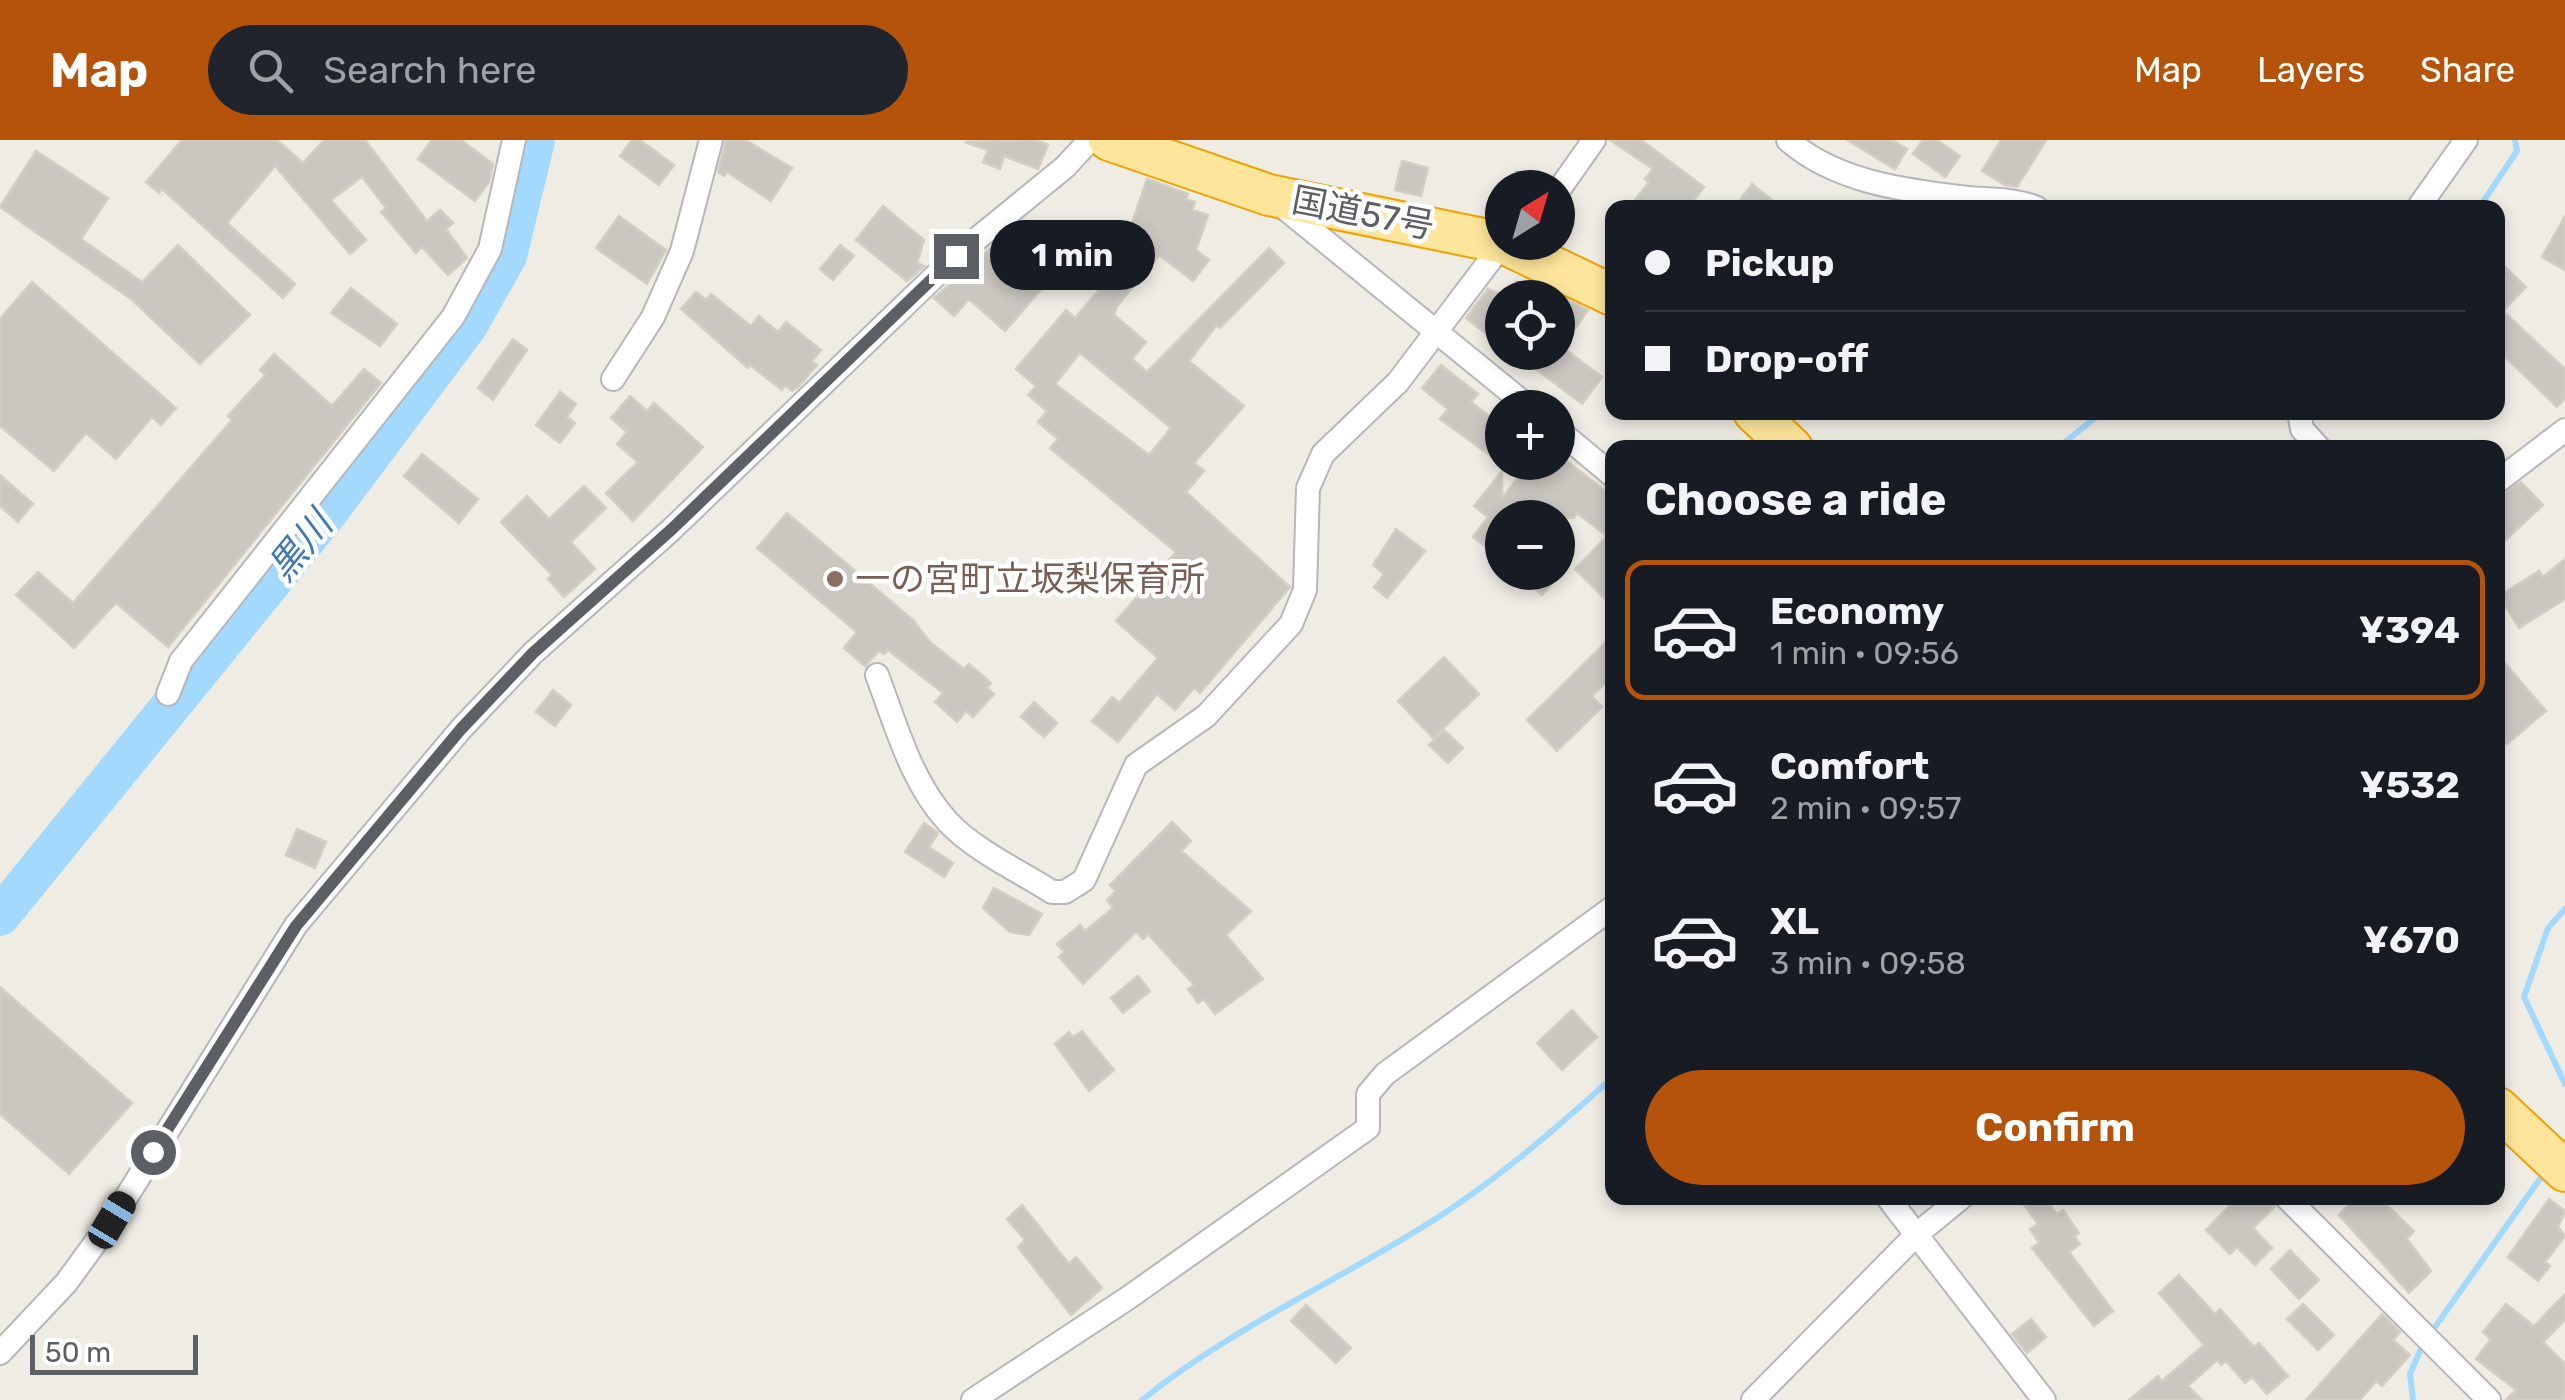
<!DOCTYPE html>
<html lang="en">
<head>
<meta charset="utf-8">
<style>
	:root { --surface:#171b24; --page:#20242c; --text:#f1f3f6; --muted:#9ea1a6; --line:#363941; --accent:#b45309 }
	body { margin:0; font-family:Rubik,"Noto Sans JP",sans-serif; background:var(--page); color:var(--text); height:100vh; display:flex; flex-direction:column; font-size:38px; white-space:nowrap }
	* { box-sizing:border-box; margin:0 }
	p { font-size:32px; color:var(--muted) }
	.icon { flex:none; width:55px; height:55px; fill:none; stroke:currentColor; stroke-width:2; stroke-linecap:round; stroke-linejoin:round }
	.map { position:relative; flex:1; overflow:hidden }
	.side { position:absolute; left:1605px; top:300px; width:900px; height:765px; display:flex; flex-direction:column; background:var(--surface); border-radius:20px; box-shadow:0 5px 15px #0003 }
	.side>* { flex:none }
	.guide { position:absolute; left:1605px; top:60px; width:900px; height:220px; border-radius:20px; box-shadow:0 5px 15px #0003; display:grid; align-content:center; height:220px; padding:0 40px; background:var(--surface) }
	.needle { width:65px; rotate:37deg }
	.buttons { position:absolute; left:1485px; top:30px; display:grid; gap:20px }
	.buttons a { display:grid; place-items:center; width:90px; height:90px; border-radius:50%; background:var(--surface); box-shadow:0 5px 15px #0003; font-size:50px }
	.scale { position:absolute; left:30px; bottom:25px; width:168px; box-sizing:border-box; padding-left:10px; border:5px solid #5c6065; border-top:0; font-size:28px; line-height:35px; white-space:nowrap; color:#5c6065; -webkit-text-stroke:8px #fff; paint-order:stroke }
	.end { position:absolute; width:45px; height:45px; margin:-22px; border:12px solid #5c6065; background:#fff; box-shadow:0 0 0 5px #fff }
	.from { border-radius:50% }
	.bubble { position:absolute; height:70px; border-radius:35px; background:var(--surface); box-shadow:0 5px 15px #0003; font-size:32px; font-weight:700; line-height:70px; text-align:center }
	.car { position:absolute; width:30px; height:60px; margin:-30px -15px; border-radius:12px; box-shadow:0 0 8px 2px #0007; background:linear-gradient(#222 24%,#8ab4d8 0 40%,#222 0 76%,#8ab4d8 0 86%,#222 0) }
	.guide b { display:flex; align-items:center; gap:35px; height:95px; font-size:38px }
	.guide b+b { border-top:2px solid var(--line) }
	.guide i { width:25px; height:25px; background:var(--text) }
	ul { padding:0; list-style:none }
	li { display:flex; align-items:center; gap:30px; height:140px; margin:0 20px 15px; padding:0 20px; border:5px solid transparent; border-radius:20px }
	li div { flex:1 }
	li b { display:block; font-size:38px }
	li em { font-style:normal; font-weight:700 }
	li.selected { border-color:var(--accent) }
	li>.icon { width:90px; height:90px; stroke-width:1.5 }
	h2 { padding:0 40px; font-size:45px; line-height:120px }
	.cta { display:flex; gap:20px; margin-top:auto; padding:20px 40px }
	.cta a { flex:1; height:115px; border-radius:60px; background:var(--accent); color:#fff; font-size:40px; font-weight:700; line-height:115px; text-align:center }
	header { display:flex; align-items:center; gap:60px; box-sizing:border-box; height:140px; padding:0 50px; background:var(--accent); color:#fff }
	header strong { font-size:48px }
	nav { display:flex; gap:55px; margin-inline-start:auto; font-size:35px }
	.search { width:700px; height:90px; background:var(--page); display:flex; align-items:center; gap:25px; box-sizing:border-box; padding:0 35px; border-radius:55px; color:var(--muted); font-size:38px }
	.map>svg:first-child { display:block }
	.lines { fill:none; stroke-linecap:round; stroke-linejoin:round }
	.stream { stroke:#a4d9fe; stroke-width:6 }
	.river { stroke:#a4d9fe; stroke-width:40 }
	.building { fill:#cac7c1; stroke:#d3cec2; stroke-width:2.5; fill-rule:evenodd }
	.minor-casing { stroke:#b5b7bb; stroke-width:26 }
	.trunk-casing { stroke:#f1a201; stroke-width:44 }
	.minor { stroke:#fff; stroke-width:22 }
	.trunk { stroke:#fde69b; stroke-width:40 }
	.route { stroke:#5c6065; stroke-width:12 }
	.education-dot { fill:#8d6e63; stroke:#fff; stroke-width:4 }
	.labels { text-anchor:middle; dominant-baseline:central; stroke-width:9; stroke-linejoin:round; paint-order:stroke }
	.street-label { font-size:35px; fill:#5c6065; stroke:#fff }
	.education-label { font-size:35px; fill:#785e54; stroke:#fff; text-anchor:start }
	.water-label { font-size:38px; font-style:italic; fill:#4179b1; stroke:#fff }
</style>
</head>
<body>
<header>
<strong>Map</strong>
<div class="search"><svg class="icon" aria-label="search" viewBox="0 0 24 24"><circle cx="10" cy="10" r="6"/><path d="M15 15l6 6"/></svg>Search here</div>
<nav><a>Map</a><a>Layers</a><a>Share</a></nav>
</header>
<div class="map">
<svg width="2565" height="1260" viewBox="0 0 2565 1260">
	<rect width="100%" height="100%" fill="#efece4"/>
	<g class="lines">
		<g class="stream">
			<polyline points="2479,68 2517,11 2515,0"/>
			<polyline points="2058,308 2102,272"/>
			<polyline points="2565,769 2548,788 2524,857 2565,944"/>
			<polyline points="2430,1194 2544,1033"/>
			<path d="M1142,1260C1226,1192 1329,1145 1421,1088C1490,1046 1552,992 1612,938"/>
			<polyline points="2413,1260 2410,1234 2423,1204"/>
		</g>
		<polyline class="river" points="0,776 325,376 468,185 507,116 535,0"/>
	</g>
	<g class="building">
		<polygon points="182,0 277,0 303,23 324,0 365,0 427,81 440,70 453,83 446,89 467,118 448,135 422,107 416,113 381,72 386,68 362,37 331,60 366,100 350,114 275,26 227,83 295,144 283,158 162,49 159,53 146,42"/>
		<polygon points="432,0 461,0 493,24 489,42 475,61 418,19"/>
		<polygon points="632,0 640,0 674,25 659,45 620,16"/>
		<polygon points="726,0 745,0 792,28 771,61 727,32 724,36 718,32"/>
		<polygon points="1035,0 1048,5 1038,29 1004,16 1000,29 983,22 988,10 965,2"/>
		<polygon points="1610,0 1641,0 1704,47 1688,68 1629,68 1649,42 1645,39 1653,29"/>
		<polygon points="1847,0 1892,0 1907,9 1895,29"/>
		<polygon points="1923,0 1937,0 1960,16 1945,37 1913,14"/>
		<polygon points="2001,0 2046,0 2017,47 2005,45 1982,31"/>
		<polygon points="36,11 108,58 81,99 142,142 178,105 250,175 200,224 131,159 0,67"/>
		<polygon points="1402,21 1428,28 1421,56 1395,50"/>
		<path d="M1147,39L1188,54L1186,59L1195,62L1192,70L1208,75L1196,110L1209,120L1193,141L1159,115L1117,166L1114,175L1146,202L1132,219L1147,232L1269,108L1284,123L1220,188L1217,185L1189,221L1244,266L1194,323L1204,331L1186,352L1290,447L1200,553L1194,548L1175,570L1157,554L1118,602L1092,581L1112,557L1119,563L1158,518L1116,481L1176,412L1050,308L1058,299L1038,282L1047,271L1028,255L1036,246L1016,229L1066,170L1075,178L1111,136L1098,125L1122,87L1129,92ZM1080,213L1171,288L1149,315L1055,244Z"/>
		<polygon points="1752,44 1782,68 1734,68"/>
		<polygon points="883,66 924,100 917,123 924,126 907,141 856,100"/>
		<polygon points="619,76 666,110 647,144 596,108"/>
		<polygon points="2565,76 2565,130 2542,117"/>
		<polygon points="1000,100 1044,139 1044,146 1005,191 969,159 954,176 934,158"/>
		<polygon points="840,105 854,116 833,140 820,129"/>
		<polygon points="2498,120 2526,147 2503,171 2565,229 2565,258 2557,267 2498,210"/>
		<polygon points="32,142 176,268 161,285 152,277 116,319 86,293 54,331 0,286 0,179"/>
		<polygon points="351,148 397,184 380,206 331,173"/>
		<polygon points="1488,149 1502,155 1502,206 1466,178"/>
		<polygon points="696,152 706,160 711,154 751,186 759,176 778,192 786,182 821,210 812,221 817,225 799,246 792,251 785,245 782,250 750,225 748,228 681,169"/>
		<polygon points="1562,157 1588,170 1562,207 1602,237 1582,264 1513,212 1558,212 1558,164"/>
		<polygon points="513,199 527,210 493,260 478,248"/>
		<polygon points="274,214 332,266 364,229 381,243 168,507 116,463 74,508 16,455 38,432 73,463 232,280 228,276 265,235 260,230"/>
		<polygon points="1441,225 1478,254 1471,262 1502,286 1502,324 1440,279 1448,269 1422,248"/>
		<polygon points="560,252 576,264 567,277 575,283 560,303 536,285"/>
		<polygon points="630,256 647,271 654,263 703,307 633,381 606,353 638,322 617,304 627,292 611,278"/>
		<polygon points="422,314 478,359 459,383 404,336"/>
		<polygon points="1530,322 1568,322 1612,356 1612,466 1575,429 1607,396 1577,373 1574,378 1542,378 1527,366 1519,378 1502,378 1502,419 1473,397 1488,377 1474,366 1502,331 1502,358"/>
		<polygon points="0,335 33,364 18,382 0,366"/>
		<polygon points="2521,342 2543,365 2498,407 2498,357"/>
		<polygon points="584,346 606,368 571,402 595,429 564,457 548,439 552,435 501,382 527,356 549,379"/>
		<polygon points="787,373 913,480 931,503 964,529 969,524 991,543 987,548 994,554 973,577 966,571 957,582 935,562 943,553 888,510 884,514 879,511 865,526 844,508 857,492 757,408"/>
		<polygon points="1396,389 1425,411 1387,458 1374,447 1384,434 1373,425"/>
		<polygon points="2565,419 2565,459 2519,488 2499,456 2539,431 2543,437"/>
		<polygon points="1515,432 1562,432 1542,455"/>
		<polygon points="1612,496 1612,536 1592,556 1602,567 1557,611 1527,580"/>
		<polygon points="2498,515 2546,571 2507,604 2498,593"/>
		<polygon points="1444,517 1479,554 1433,598 1398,561"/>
		<polygon points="553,550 571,565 555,586 536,572"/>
		<polygon points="1034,562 1057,583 1044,597 1021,577"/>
		<polygon points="1444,590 1463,608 1448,623 1429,605"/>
		<polygon points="1172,682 1191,701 1181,711 1251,771 1226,795 1263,839 1215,874 1204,859 1198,863 1188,849 1194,845 1148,794 1143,799 1136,792 1083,844 1059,817 1064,812 1057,804 1080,785 1085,791 1113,768 1107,760 1116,751 1110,745"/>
		<polygon points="924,683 938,693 929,707 953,723 944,737 905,712"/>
		<polygon points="297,689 326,702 315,728 286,715"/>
		<polygon points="994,748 1042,774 1029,795 1010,792 983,768"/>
		<polygon points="1138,836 1150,851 1123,873 1111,858"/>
		<polygon points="0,847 132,963 69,1034 0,974"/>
		<polygon points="1572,870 1597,897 1562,930 1537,903"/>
		<polygon points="1082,891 1114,930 1089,951 1055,904 1069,892 1073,897"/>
		<polygon points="2019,1058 2045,1058 2057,1074 2063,1070 2079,1093 2074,1096 2080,1104 2069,1112 2113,1171 2094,1186 2032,1108 2039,1103 2030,1089 2038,1084"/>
		<polygon points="2237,1058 2272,1058 2275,1066 2253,1088 2272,1108 2255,1125 2237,1107 2230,1114 2206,1090"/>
		<polygon points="2355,1058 2379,1058 2414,1091 2407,1099 2431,1131 2409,1153 2339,1075"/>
		<polygon points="2549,1059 2565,1071 2558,1087 2565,1096 2545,1122 2550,1126 2538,1141 2508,1117"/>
		<polygon points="1022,1065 1069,1124 1076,1117 1102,1148 1071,1175 1018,1107 1025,1100 1007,1079"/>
		<polygon points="2290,1110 2319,1140 2299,1159 2271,1129"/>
		<polygon points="2179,1135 2215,1174 2220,1169 2254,1207 2259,1203 2288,1236 2267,1254 2252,1237 2245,1243 2226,1221 2221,1225 2217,1220 2188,1246 2202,1260 2129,1260 2158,1236 2162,1241 2204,1205 2159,1153"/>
		<polygon points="2565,1154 2565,1180 2543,1202 2565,1224 2565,1260 2506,1260 2516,1250 2476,1219 2491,1199 2483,1192 2506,1164 2534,1186"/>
		<polygon points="2303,1164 2334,1195 2318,1210 2287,1179"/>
		<polygon points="1306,1165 1351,1208 1336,1223 1291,1181"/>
		<polygon points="2382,1174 2400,1192 2393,1200 2410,1215 2382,1246 2376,1241 2360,1260 2306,1260"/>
		<polygon points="2031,1179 2046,1197 2027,1213 2012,1194"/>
	</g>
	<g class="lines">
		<g class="minor-casing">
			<g id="minor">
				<path d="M1788,0C1835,42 1907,51 1968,58C1990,60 2017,59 2037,68"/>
				<polyline points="1558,51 1594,0"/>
				<polyline points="1277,62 1530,268"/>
				<polyline points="2418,68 2466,0"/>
				<polyline points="613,239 653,177 682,111 711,0"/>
				<polyline points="2299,272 2302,289 2319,308"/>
				<polyline points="1558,290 1612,335"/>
				<polyline points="2498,341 2565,290"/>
				<path d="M877,535C896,585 911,642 948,682C974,710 1019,731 1052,752H1065L1084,740L1136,625L1206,576L1291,484L1305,450L1308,348L1323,314L1398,242L1504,102"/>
				<polyline points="168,554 181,521 453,177 490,109 514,0"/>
				<polyline points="1888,1058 2044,1260"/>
				<polyline points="2287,1058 2489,1260"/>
				<polyline points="0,1213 66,1143 112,1080 296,785 461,589 533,513 672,389 956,116 1065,27 1090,0"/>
				<polyline points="973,1260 1128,1158 1368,988 1368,954 1385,934 1612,768"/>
				<polyline points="1753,1260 1917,1094 1961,1058"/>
			</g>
		</g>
		<g class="trunk-casing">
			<g id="trunk">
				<polyline points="1109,0 1269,55 1503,103 1612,155"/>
				<polyline points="1754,272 1792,308"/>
				<polyline points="2498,968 2565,1031"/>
			</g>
		</g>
		<use href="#minor" class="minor"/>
		<use href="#trunk" class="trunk"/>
	</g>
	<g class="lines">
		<polyline class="route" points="153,1012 296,786 461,589 533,513 672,389 956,116"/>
	</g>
	<circle class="education-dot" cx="835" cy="439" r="10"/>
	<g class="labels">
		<g class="street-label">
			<text transform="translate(1363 73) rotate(11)">国道57号</text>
		</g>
		<g class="education-label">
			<text x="855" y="439">一の宮町立坂梨保育所</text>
		</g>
		<g class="water-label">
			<text transform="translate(300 406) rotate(-51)">黒川</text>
		</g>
	</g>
</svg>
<div class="buttons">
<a><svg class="needle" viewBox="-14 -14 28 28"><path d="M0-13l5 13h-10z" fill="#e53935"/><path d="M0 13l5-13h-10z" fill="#9ea1a6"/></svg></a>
<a><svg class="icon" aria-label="locate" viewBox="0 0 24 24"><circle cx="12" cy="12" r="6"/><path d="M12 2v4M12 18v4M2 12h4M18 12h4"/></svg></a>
<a>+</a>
<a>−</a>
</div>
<div class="scale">50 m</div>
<i class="end from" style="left:153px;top:1012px"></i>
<i class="end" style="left:956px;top:116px"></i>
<div class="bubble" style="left:990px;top:80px;width:165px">1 min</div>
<i class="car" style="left:112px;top:1080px;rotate:31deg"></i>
<div class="guide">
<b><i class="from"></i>Pickup</b>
<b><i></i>Drop-off</b>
</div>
<section class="side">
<h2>Choose a ride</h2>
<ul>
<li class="selected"><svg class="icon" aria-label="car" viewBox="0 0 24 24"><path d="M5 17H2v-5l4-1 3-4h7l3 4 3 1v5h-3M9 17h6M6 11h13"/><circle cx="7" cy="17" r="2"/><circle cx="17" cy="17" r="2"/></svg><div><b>Economy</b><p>1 min · 09:56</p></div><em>¥394</em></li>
<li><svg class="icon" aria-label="car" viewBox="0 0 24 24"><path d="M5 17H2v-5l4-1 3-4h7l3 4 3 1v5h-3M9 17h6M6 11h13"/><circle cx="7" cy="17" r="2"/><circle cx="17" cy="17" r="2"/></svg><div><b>Comfort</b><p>2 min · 09:57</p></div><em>¥532</em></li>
<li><svg class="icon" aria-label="car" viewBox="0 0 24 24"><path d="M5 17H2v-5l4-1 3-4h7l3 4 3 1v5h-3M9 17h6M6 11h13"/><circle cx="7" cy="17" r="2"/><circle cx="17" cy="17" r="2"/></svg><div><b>XL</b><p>3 min · 09:58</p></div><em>¥670</em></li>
</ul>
<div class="cta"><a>Confirm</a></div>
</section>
</div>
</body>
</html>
